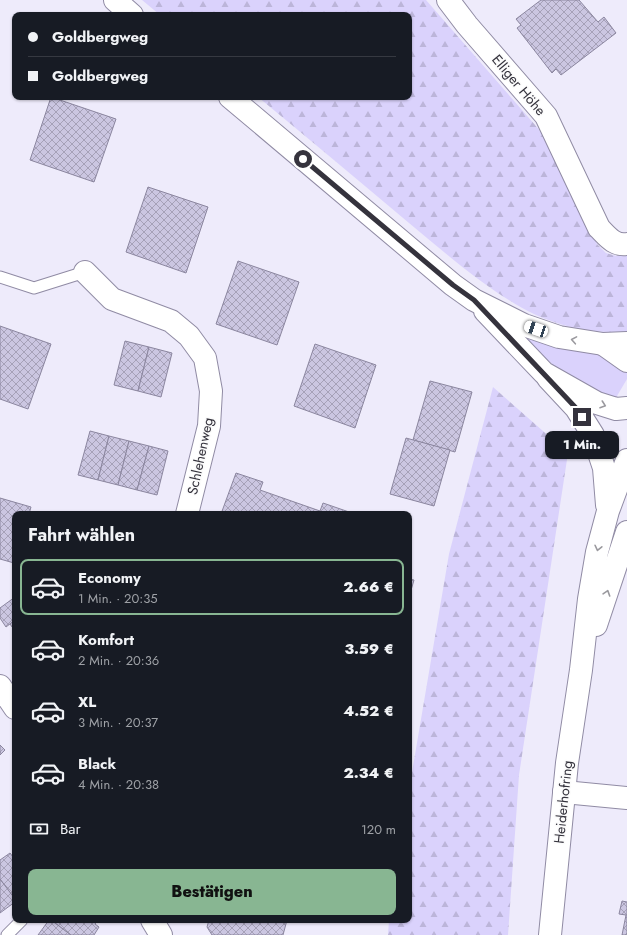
<!DOCTYPE html>
<html lang="de">
<head>
<meta charset="utf-8">
<style>
	:root { --surface:#171b24; --page:#242831; --text:#f1f3f6; --muted:#9ea1a6; --line:#363941; --accent:#88b692 }
	body { margin:0; font-family:Jost,sans-serif; background:var(--page); color:var(--text); height:100vh; display:flex; flex-direction:column; font-size:15px; white-space:nowrap }
	* { box-sizing:border-box; margin:0 }
	p { font-size:13px; color:var(--muted) }
	.icon { flex:none; width:22px; height:22px; fill:none; stroke:currentColor; stroke-width:2; stroke-linecap:round; stroke-linejoin:round }
	.map { position:relative; flex:1; overflow:hidden }
	.details { position:absolute; left:12px; top:511px; width:400px; height:412px; display:flex; flex-direction:column; background:var(--surface); border-radius:8px; box-shadow:0 1px 3px #0004 }
	.details>* { flex:none }
	.hud { position:absolute; left:12px; top:12px; width:400px; height:88px; border-radius:8px; box-shadow:0 1px 3px #0004; display:grid; align-content:center; height:88px; padding:0 16px; background:var(--surface) }
	.end { position:absolute; width:18px; height:18px; margin:-9px; border:5px solid #35333d; background:#fff; box-shadow:0 0 0 2px #fff }
	.from { border-radius:50% }
	.bubble { position:absolute; height:28px; border-radius:8px; background:var(--surface); box-shadow:0 1px 3px #0004; font-size:13px; font-weight:800; line-height:28px; text-align:center }
	.car { position:absolute; width:12px; height:24px; margin:-12px -6px; border-radius:5px; box-shadow:0 0 3px 1px #0007; background:linear-gradient(#fff 24%,#345 0 40%,#fff 0 76%,#345 0 86%,#fff 0) }
	.hud b { display:flex; align-items:center; gap:14px; height:38px; font-size:15px }
	.hud b+b { border-top:1px solid var(--line) }
	.hud i { width:10px; height:10px; background:var(--text) }
	ul { padding:0; list-style:none }
	li { display:flex; align-items:center; gap:12px; height:56px; margin:0 8px 6px; padding:0 8px; border:2px solid transparent; border-radius:8px }
	li div { flex:1 }
	li b { display:block; font-size:15px }
	li em { font-style:normal; font-weight:800 }
	li.on { border-color:var(--accent) }
	li>.icon { width:36px; height:36px; stroke-width:1.5 }
	h2 { padding:0 16px; font-size:18px; line-height:48px }
	.pay { display:flex; align-items:center; gap:10px; height:44px; padding:0 16px; font-size:15px }
	.pay p { margin-inline-start:auto }
	.button { display:flex; gap:8px; margin-top:auto; padding:8px 16px }
	.button a { flex:1; height:46px; border-radius:8px; background:var(--accent); color:#111; font-size:16px; font-weight:800; line-height:46px; text-align:center }
	.map>svg:first-child { display:block }
	.green { fill:#dad2fc }
	.forest { fill:url(#forest-firs) }
	.building { fill:url(#building-cross-hatch); stroke:#8b869f }
	.lines { fill:none; stroke-linecap:round; stroke-linejoin:round }
	.service-casing { stroke:#908ba4; stroke-width:13 }
	.minor-casing { stroke:#908ba4; stroke-width:24 }
	.tertiary-casing { stroke:#908ba4; stroke-width:24 }
	.service { stroke:#fff; stroke-width:11 }
	.minor { stroke:#fff; stroke-width:22 }
	.tertiary { stroke:#fff; stroke-width:22 }
	.oneway { stroke:#9a999e }
	.route { stroke:#35333d; stroke-width:5 }
	.labels { text-anchor:middle; dominant-baseline:central; stroke-width:3; stroke-linejoin:round; paint-order:stroke }
	.street-label { font-size:14px; fill:#35333d; stroke:#fbfbfb }
</style>
</head>
<body>
<div class="map">
<svg width="627" height="935" viewBox="0 0 627 935">
	<defs>
		<pattern id="forest-firs" width="22" height="20" patternUnits="userSpaceOnUse"><rect width="22" height="20" fill="#dad2fc"/><path d="M5 1l3.5 6h-7zM16 11l3.5 6h-7z" fill="#bcb5d9"/></pattern>
		<pattern id="building-cross-hatch" width="8" height="8" patternUnits="userSpaceOnUse"><rect width="8" height="8" fill="#cbc6e1"/><path d="M0 0l8 8M0 8l8-8" fill="none" stroke="#a6a1b8"/></pattern>
	</defs>
	<rect width="100%" height="100%" fill="#eeebfb"/>
	<polygon class="green" points="509,328 592,350 627,372 627,379 614,401 575,383"/>
	<g class="forest">
		<path d="M142,0H426L549,141L578,194L597,244L606,253L616,256H627V331C598,335 562,327 536,315C489,292 449,256 409,223C359,181 309,139 258,97H409V15H160Z"/>
		<polygon points="493,387 568,453 519,775 508,935 388,935 389,920 409,920 409,790 449,554"/>
	</g>
	<g class="building">
		<polygon points="541,0 579,0 598,22 604,17 616,33 561,75 556,69 552,73 517,28 521,25 516,19"/>
		<polygon points="51,97 116,119 94,182 30,160"/>
		<polygon points="148,187 208,207 186,273 126,252"/>
		<polygon points="238,261 299,282 277,345 216,324"/>
		<polygon points="0,326 51,344 28,409 0,399"/>
		<polygon points="125,341 149,347 138,391 114,385"/>
		<polygon points="315,344 376,365 355,428 294,406"/>
		<polygon points="149,347 172,353 161,397 138,391"/>
		<polygon points="430,381 472,392 455,452 413,440"/>
		<polygon points="90,431 109,436 98,480 78,475"/>
		<polygon points="109,436 129,441 118,485 98,480"/>
		<polygon points="406,438 450,450 434,506 390,494"/>
		<polygon points="129,441 149,446 137,490 118,485"/>
		<polygon points="149,446 168,451 157,495 137,490"/>
		<polygon points="236,473 263,482 260,490 320,511 323,503 352,513 351,514 221,514"/>
		<polygon points="0,498 31,507 29,514 15,514 14,563 0,559"/>
		<polygon points="409,579 414,580 409,597"/>
		<polygon points="15,597 15,620 6,627 0,618 0,608"/>
		<polygon points="15,620 15,631 10,624"/>
		<polygon points="0,745 5,750 0,755"/>
		<polygon points="10,853 13,857 15,856 14,898 0,879 0,860"/>
		<polygon points="0,879 15,899 15,902 0,913"/>
		<polygon points="622,901 627,902 627,935 622,935 626,915 619,914"/>
		<polygon points="49,920 51,920 71,935 38,935"/>
		<polygon points="55,920 98,920 95,924 99,927 94,935 71,935 54,922"/>
		<polygon points="209,920 287,920 283,935 212,935 207,927"/>
	</g>
	<g class="lines">
		<g class="service-casing">
			<g id="service">
				<polyline points="0,277 34,288 85,272"/>
				<polyline points="7,935 22,920"/>
			</g>
		</g>
		<g class="minor-casing">
			<g id="minor">
				<path d="M448,0L467,25L546,116L599,228C607,236 614,246 627,244"/>
				<polyline points="85,272 112,299 171,321 189,336 205,358 211,391 209,426 187,514"/>
				<polyline points="603,344 627,361"/>
				<polyline points="548,378 576,408 593,435 604,468 607,505"/>
				<polyline points="596,625 627,532"/>
				<polyline points="0,686 15,708"/>
				<polyline points="564,792 627,798"/>
				<polyline points="152,920 161,935"/>
				<polyline points="550,935 567,763 581,670 589,599 597,552 608,511 627,460"/>
			</g>
		</g>
		<g class="tertiary-casing">
			<g id="tertiary">
				<polyline points="115,0 132,15"/>
				<polyline points="230,97 453,285 474,300 524,325 559,337 603,344 627,343"/>
				<polyline points="485,311 544,373 597,403 616,409 627,408"/>
			</g>
		</g>
		<use href="#service" class="service"/>
		<use href="#minor" class="minor"/>
		<use href="#tertiary" class="tertiary"/>
	</g>
	<defs><path id="oneway-chevron" d="M-2-3.5L2.5 0L-2 3.5" fill="none" stroke-width="1.6" stroke-linecap="round" stroke-linejoin="round"/></defs>
	<g class="oneway">
		<use href="#oneway-chevron" transform="translate(574 340) rotate(-170)"/>
		<use href="#oneway-chevron" transform="translate(603 405) rotate(19)"/>
		<use href="#oneway-chevron" transform="translate(598 548) rotate(103)"/>
		<use href="#oneway-chevron" transform="translate(607 593) rotate(-72)"/>
	</g>
	<g class="lines">
		<polyline class="route" points="303,159 453,285 474,300 576,408 582,417"/>
	</g>
	<g class="labels">
		<g class="street-label">
			<text transform="translate(519 85) rotate(50)">Elliger Höhe</text>
			<text transform="translate(200 456) rotate(-78)">Schlehenweg</text>
			<text transform="translate(563 802) rotate(-84)">Heiderhofring</text>
		</g>
	</g>
</svg>
<i class="end from" style="left:303px;top:159px"></i>
<i class="end" style="left:582px;top:417px"></i>
<div class="bubble" style="left:545px;top:431px;width:74px">1 Min.</div>
<i class="car" style="left:536px;top:329px;rotate:289deg"></i>
<div class="hud">
<b><i class="from"></i>Goldbergweg</b>
<b><i></i>Goldbergweg</b>
</div>
<section class="details">
<h2>Fahrt wählen</h2>
<ul>
<li class="on"><svg class="icon" aria-label="car" viewBox="0 0 24 24"><path d="M5 17H2v-5l4-1 3-4h7l3 4 3 1v5h-3M9 17h6M6 11h13"/><circle cx="7" cy="17" r="2"/><circle cx="17" cy="17" r="2"/></svg><div><b>Economy</b><p>1 Min. · 20:35</p></div><em>2.66 €</em></li>
<li><svg class="icon" aria-label="car" viewBox="0 0 24 24"><path d="M5 17H2v-5l4-1 3-4h7l3 4 3 1v5h-3M9 17h6M6 11h13"/><circle cx="7" cy="17" r="2"/><circle cx="17" cy="17" r="2"/></svg><div><b>Komfort</b><p>2 Min. · 20:36</p></div><em>3.59 €</em></li>
<li><svg class="icon" aria-label="car" viewBox="0 0 24 24"><path d="M5 17H2v-5l4-1 3-4h7l3 4 3 1v5h-3M9 17h6M6 11h13"/><circle cx="7" cy="17" r="2"/><circle cx="17" cy="17" r="2"/></svg><div><b>XL</b><p>3 Min. · 20:37</p></div><em>4.52 €</em></li>
<li><svg class="icon" aria-label="car" viewBox="0 0 24 24"><path d="M5 17H2v-5l4-1 3-4h7l3 4 3 1v5h-3M9 17h6M6 11h13"/><circle cx="7" cy="17" r="2"/><circle cx="17" cy="17" r="2"/></svg><div><b>Black</b><p>4 Min. · 20:38</p></div><em>2.34 €</em></li>
</ul>
<div class="pay"><svg class="icon" aria-label="cash" viewBox="0 0 24 24"><path d="M3 7h18v10H3z"/><circle cx="12" cy="12" r="2"/></svg>Bar<p>120 m</p></div>
<div class="button"><a>Bestätigen</a></div>
</section>
</div>
</body>
</html>
